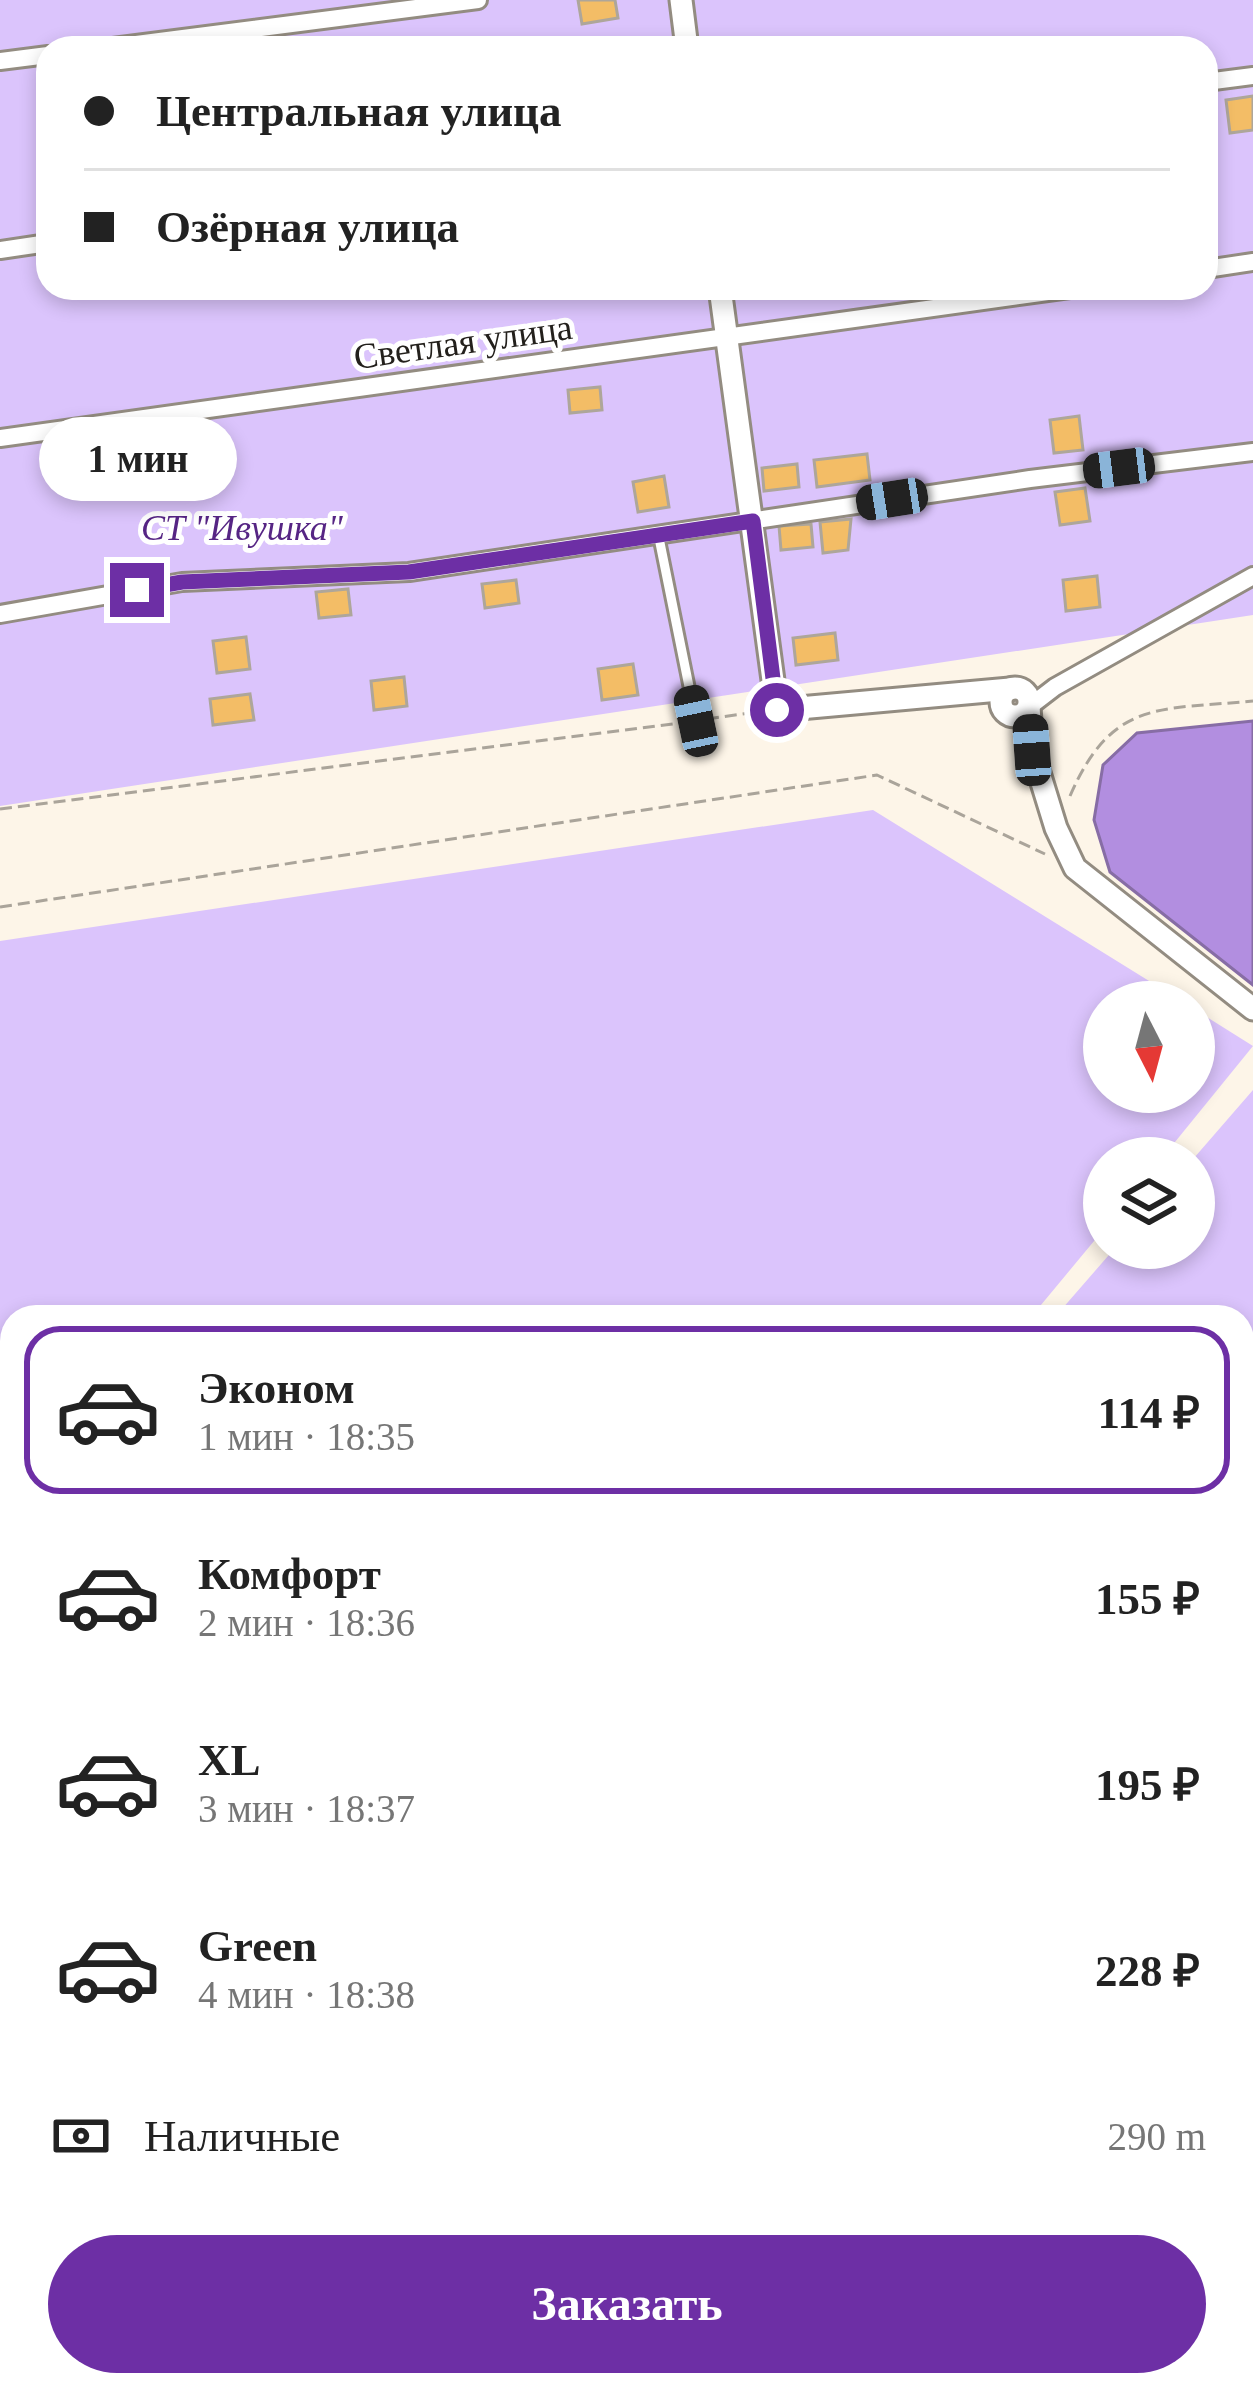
<!DOCTYPE html>
<html lang="ru">
<head>
<meta charset="utf-8">
<style>
	:root { --surface:#fff; --page:#f2f2f2; --text:#222; --muted:#767676; --line:#e0e0e0; --accent:#6d2fa5 }
	body { margin:0; font-family:"Times New Roman",serif; background:var(--page); color:var(--text); height:100vh; display:flex; flex-direction:column; font-size:45px; white-space:nowrap }
	* { box-sizing:border-box; margin:0 }
	p { font-size:39px; color:var(--muted) }
	.icon { flex:none; width:66px; height:66px; fill:none; stroke:currentColor; stroke-width:2; stroke-linecap:round; stroke-linejoin:round }
	.map { position:relative; flex:1; overflow:hidden }
	.drawer { position:absolute; left:0px; top:1305px; width:1254px; height:1092px; display:flex; flex-direction:column; background:var(--surface); border-radius:36px 36px 0 0; box-shadow:0 6px 18px #0003 }
	.drawer>* { flex:none }
	.top-card { position:absolute; left:36px; top:36px; width:1182px; height:264px; border-radius:36px; box-shadow:0 6px 18px #0003; display:grid; align-content:center; height:264px; padding:0 48px; background:var(--surface) }
	.needle { width:78px; rotate:174deg }
	.buttons { position:absolute; left:1083px; top:981px; display:grid; gap:24px }
	.buttons a { display:grid; place-items:center; width:132px; height:132px; border-radius:50%; background:var(--surface); box-shadow:0 6px 18px #0003; font-size:60px }
	.end { position:absolute; width:54px; height:54px; margin:-27px; border:15px solid #6d2fa5; background:#fff; box-shadow:0 0 0 6px #fff }
	.from { border-radius:50% }
	.bubble { position:absolute; height:84px; border-radius:42px; background:var(--surface); box-shadow:0 6px 18px #0003; font-size:39px; font-weight:700; line-height:84px; text-align:center }
	.car { position:absolute; width:36px; height:72px; margin:-36px -18px; border-radius:15px; box-shadow:0 0 9px 3px #0007; background:linear-gradient(#222 24%,#8ab4d8 0 40%,#222 0 76%,#8ab4d8 0 86%,#222 0) }
	.top-card b { display:flex; align-items:center; gap:42px; height:114px; font-size:45px }
	.top-card b+b { border-top:3px solid var(--line) }
	.top-card i { width:30px; height:30px; background:var(--text) }
	ul { padding:21px 0 0; list-style:none }
	li { display:flex; align-items:center; gap:36px; height:168px; margin:0 24px 18px; padding:0 24px; border:6px solid transparent; border-radius:36px }
	li div { flex:1 }
	li b { display:block; font-size:45px }
	li em { font-style:normal; font-weight:700 }
	li.current { border-color:var(--accent) }
	li>.icon { width:108px; height:108px; stroke-width:1.5 }
	.pay { display:flex; align-items:center; gap:30px; height:132px; padding:0 48px; font-size:45px }
	.pay p { margin-inline-start:auto }
	.primary-button { display:flex; gap:24px; margin-top:auto; padding:24px 48px }
	.primary-button a { flex:1; height:138px; border-radius:72px; background:var(--accent); color:#fff; font-size:48px; font-weight:700; line-height:138px; text-align:center }
	.map>svg:first-child { display:block }
	.green { fill:#dbc4fc; fill-rule:evenodd }
	.water { fill:#b28ee0; stroke:#876da5; stroke-width:3 }
	.building { fill:#f3bd66; stroke:#aea69a; stroke-width:3 }
	.lines { fill:none; stroke-linecap:round; stroke-linejoin:round }
	.service-casing { stroke:#938c81; stroke-width:15 }
	.minor-casing { stroke:#938c81; stroke-width:22 }
	.tertiary-casing { stroke:#938c81; stroke-width:27 }
	.path { stroke:#aaa49a; stroke-width:3; stroke-dasharray:12 6; stroke-linecap:butt }
	.service { stroke:#fff; stroke-width:9 }
	.minor { stroke:#fff; stroke-width:16 }
	.tertiary { stroke:#fff; stroke-width:21 }
	.route { stroke:#6d2fa5; stroke-width:15 }
	.labels { text-anchor:middle; dominant-baseline:central; stroke-width:10; stroke-linejoin:round; paint-order:stroke }
	.street-label { font-size:36px; fill:#23201c; stroke:#fff }
	.park-label { font-size:36px; font-style:italic; fill:#562584; stroke:#fff }
</style>
</head>
<body>
<div class="map">
<svg width="1253" height="2397" viewBox="0 0 1253 2397">
	<rect width="100%" height="100%" fill="#fdf5e8"/>
	<g class="green">
		<path d="M0,0H1253V615L0,806ZM48,48H1206V288H48Z"/>
		<polygon points="873,810 1183,1002 1104,1002 1104,1092 1194,1092 1194,1009 1253,1046 1162,1158 1104,1158 1104,1229 1031,1317 12,1317 12,2385 341,2385 330,2397 0,2397 0,941"/>
		<polygon points="1253,1090 1253,1923 1242,1936 1242,1317 1055,1317 1115,1248 1194,1248 1194,1158"/>
		<polygon points="398,2385 864,2385 854,2397 416,2397"/>
	</g>
	<polygon class="water" points="1253,721 1253,985 1110,872 1094,820 1103,765 1137,733"/>
	<g class="building">
		<polygon points="578,0 615,0 618,18 582,24"/>
		<polygon points="1253,96 1253,130 1230,133 1226,100"/>
		<polygon points="600,387 602,410 570,413 568,390"/>
		<polygon points="1079,416 1083,450 1054,453 1050,420"/>
		<polygon points="867,454 870,480 817,487 814,460"/>
		<polygon points="797,464 799,487 764,491 762,468"/>
		<polygon points="664,476 669,507 638,512 633,482"/>
		<polygon points="1085,488 1090,521 1060,525 1055,492"/>
		<polygon points="851,519 848,550 823,553 820,522"/>
		<polygon points="811,524 813,547 781,550 779,526"/>
		<polygon points="1097,576 1100,607 1066,611 1063,580"/>
		<polygon points="516,580 519,603 485,608 482,584"/>
		<polygon points="348,589 351,615 319,618 316,592"/>
		<polygon points="835,633 838,660 796,665 793,638"/>
		<polygon points="246,637 250,669 217,673 213,641"/>
		<polygon points="633,664 638,695 602,700 598,669"/>
		<polygon points="404,677 407,706 374,710 371,681"/>
		<polygon points="250,694 254,720 213,725 210,699"/>
	</g>
	<g class="lines">
		<g class="service-casing">
			<polyline id="service" points="658,533 696,721"/>
		</g>
		<g class="minor-casing">
			<g id="minor">
				<polyline points="105,48 478,0"/>
				<polyline points="0,61 48,55"/>
				<polyline points="1206,82 1253,76"/>
				<polyline points="0,250 48,243"/>
				<polyline points="1206,269 1253,262"/>
				<polyline points="0,438 1077,288"/>
				<polyline points="0,614 182,582 409,572 1030,479 1253,452"/>
				<polyline points="1029,707 1055,687 1253,576"/>
				<polyline points="1242,2176 1246,2157"/>
				<polyline points="1200,2397 1202,2385"/>
			</g>
		</g>
		<g class="tertiary-casing">
			<g id="tertiary">
				<polyline points="681,0 687,48"/>
				<polyline points="720,288 777,710 1010,689"/>
				<circle cx="1015" cy="702" r="14"/>
				<polyline points="1029,707 1032,750 1056,828 1075,868 1253,1009"/>
				<polyline points="1242,1988 1253,1975"/>
				<polyline points="891,2397 902,2385"/>
			</g>
		</g>
		<g class="path">
			<polyline points="707,719 757,712"/>
			<path d="M1070,796C1112,699 1159,710 1253,701"/>
			<polyline points="0,809 680,723"/>
			<polyline points="0,907 877,775 1045,854"/>
			<polyline points="932,2397 942,2385"/>
		</g>
		<use href="#service" class="service"/>
		<use href="#minor" class="minor"/>
		<use href="#tertiary" class="tertiary"/>
	</g>
	<g class="lines">
		<polyline class="route" points="137,590 182,582 409,572 753,521 777,710"/>
	</g>
	<g class="labels">
		<g class="street-label">
			<text transform="translate(463 342) rotate(-8)">Светлая улица</text>
		</g>
		<g class="park-label">
			<text x="242" y="528">СТ "Ивушка"</text>
		</g>
	</g>
</svg>
<div class="buttons">
<a><svg class="needle" viewBox="-14 -14 28 28"><path d="M0-13l5 13h-10z" fill="#e53935"/><path d="M0 13l5-13h-10z" fill="#767676"/></svg></a>
<a><svg class="icon" aria-label="layers" viewBox="0 0 24 24"><path d="M12 4l9 5-9 5-9-5zM3 14l9 5 9-5"/></svg></a>
</div>
<i class="end from" style="left:777px;top:710px"></i>
<i class="end" style="left:137px;top:590px"></i>
<div class="bubble" style="left:39px;top:417px;width:198px">1 мин</div>
<i class="car" style="left:1119px;top:468px;rotate:263deg"></i>
<i class="car" style="left:892px;top:499px;rotate:261deg"></i>
<i class="car" style="left:696px;top:721px;rotate:348deg"></i>
<i class="car" style="left:1032px;top:750px;rotate:356deg"></i>
<div class="top-card">
<b><i class="from"></i>Центральная улица</b>
<b><i></i>Озёрная улица</b>
</div>
<section class="drawer">
<ul>
<li class="current"><svg class="icon" aria-label="car" viewBox="0 0 24 24"><path d="M5 17H2v-5l4-1 3-4h7l3 4 3 1v5h-3M9 17h6M6 11h13"/><circle cx="7" cy="17" r="2"/><circle cx="17" cy="17" r="2"/></svg><div><b>Эконом</b><p>1 мин · 18:35</p></div><em>114 ₽</em></li>
<li><svg class="icon" aria-label="car" viewBox="0 0 24 24"><path d="M5 17H2v-5l4-1 3-4h7l3 4 3 1v5h-3M9 17h6M6 11h13"/><circle cx="7" cy="17" r="2"/><circle cx="17" cy="17" r="2"/></svg><div><b>Комфорт</b><p>2 мин · 18:36</p></div><em>155 ₽</em></li>
<li><svg class="icon" aria-label="car" viewBox="0 0 24 24"><path d="M5 17H2v-5l4-1 3-4h7l3 4 3 1v5h-3M9 17h6M6 11h13"/><circle cx="7" cy="17" r="2"/><circle cx="17" cy="17" r="2"/></svg><div><b>XL</b><p>3 мин · 18:37</p></div><em>195 ₽</em></li>
<li><svg class="icon" aria-label="car" viewBox="0 0 24 24"><path d="M5 17H2v-5l4-1 3-4h7l3 4 3 1v5h-3M9 17h6M6 11h13"/><circle cx="7" cy="17" r="2"/><circle cx="17" cy="17" r="2"/></svg><div><b>Green</b><p>4 мин · 18:38</p></div><em>228 ₽</em></li>
</ul>
<div class="pay"><svg class="icon" aria-label="cash" viewBox="0 0 24 24"><path d="M3 7h18v10H3z"/><circle cx="12" cy="12" r="2"/></svg>Наличные<p>290 m</p></div>
<div class="primary-button"><a>Заказать</a></div>
</section>
</div>
</body>
</html>
